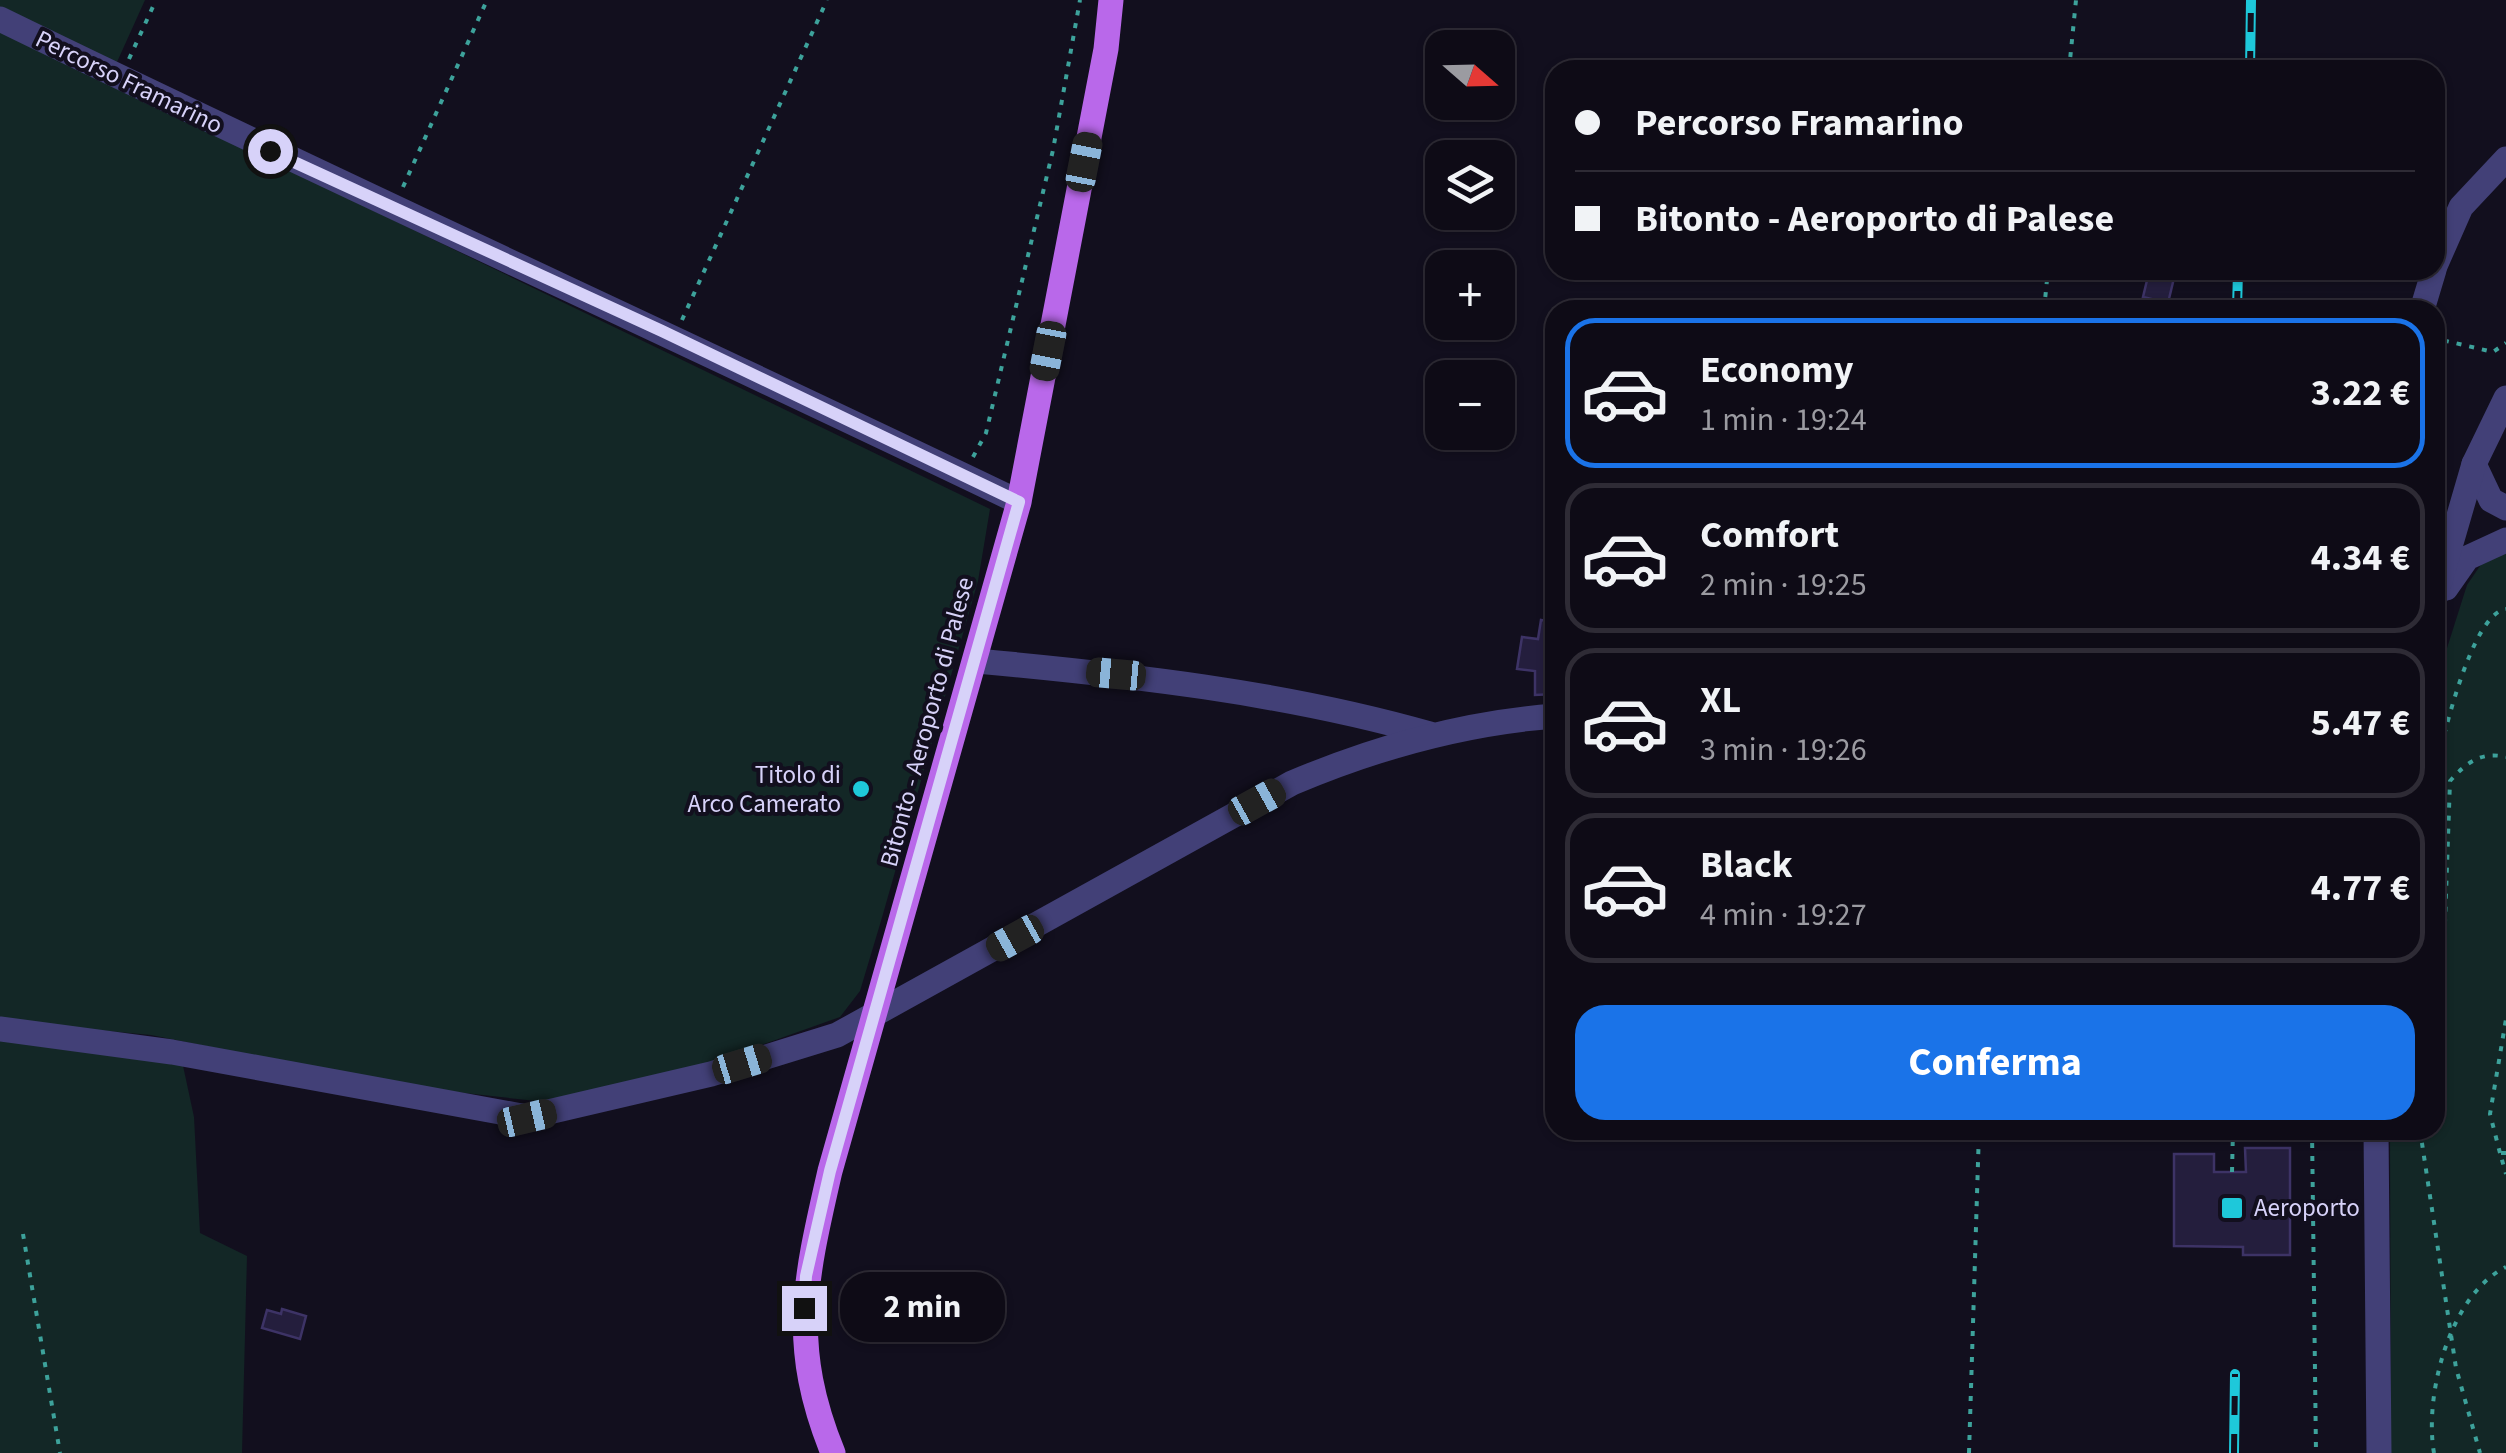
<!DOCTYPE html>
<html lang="it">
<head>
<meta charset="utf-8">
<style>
	:root { --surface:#0e0b16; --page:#17141f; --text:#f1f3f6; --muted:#9b9ba1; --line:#2e2b35; --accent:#1a73e8 }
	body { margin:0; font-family:"Source Sans 3",sans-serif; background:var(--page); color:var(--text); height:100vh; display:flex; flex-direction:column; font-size:38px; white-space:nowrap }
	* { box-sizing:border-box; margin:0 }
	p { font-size:32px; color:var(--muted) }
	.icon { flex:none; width:55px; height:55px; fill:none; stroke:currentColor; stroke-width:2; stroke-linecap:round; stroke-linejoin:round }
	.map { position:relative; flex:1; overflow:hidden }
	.panel { position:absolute; left:1545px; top:300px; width:900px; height:840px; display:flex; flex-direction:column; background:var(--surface); border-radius:30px; box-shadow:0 2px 8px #0004,0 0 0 2px var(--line) }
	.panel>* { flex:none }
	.top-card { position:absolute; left:1545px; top:60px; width:900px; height:220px; border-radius:30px; box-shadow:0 2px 8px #0004,0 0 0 2px var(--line); display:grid; align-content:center; height:220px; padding:0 30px; background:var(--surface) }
	.needle { width:65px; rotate:110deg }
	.controls { position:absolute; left:1425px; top:30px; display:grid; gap:20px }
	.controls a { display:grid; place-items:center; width:90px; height:90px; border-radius:20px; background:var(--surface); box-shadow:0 2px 8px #0004,0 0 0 2px var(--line); font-size:50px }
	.end { position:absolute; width:45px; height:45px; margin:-22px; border:12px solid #d7d2f9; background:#111; box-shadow:0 0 0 5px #111 }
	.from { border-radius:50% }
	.bubble { position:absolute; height:70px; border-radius:30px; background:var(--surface); box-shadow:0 2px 8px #0004,0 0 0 2px var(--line); font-size:32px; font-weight:700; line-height:70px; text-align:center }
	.car { position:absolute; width:30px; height:60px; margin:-30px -15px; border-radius:12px; box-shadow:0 0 8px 2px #0007; background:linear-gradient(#222 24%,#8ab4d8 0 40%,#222 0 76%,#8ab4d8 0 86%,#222 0) }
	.top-card b { display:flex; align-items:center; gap:35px; height:95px; font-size:38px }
	.top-card b+b { border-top:2px solid var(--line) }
	.top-card i { width:25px; height:25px; background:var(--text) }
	ul { padding:18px 0 0; list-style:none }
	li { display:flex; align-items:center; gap:30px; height:150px; margin:0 20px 15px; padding:0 10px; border:5px solid var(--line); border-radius:30px }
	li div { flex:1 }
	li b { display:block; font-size:38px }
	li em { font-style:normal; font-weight:700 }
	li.active { border-color:var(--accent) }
	li>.icon { width:90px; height:90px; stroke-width:1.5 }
	.cta { display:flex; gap:20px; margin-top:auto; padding:20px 30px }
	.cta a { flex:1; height:115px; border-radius:30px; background:var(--accent); color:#fff; font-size:40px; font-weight:700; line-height:115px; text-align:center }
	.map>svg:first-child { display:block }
	.green { fill:#132726 }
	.building { fill:#241e3d; stroke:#3d3366; stroke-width:2.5 }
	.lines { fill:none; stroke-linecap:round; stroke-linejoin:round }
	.path { stroke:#3da29b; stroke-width:4; stroke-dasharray:5 8; stroke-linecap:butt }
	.minor { stroke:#424077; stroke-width:25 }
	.major { stroke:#b968ea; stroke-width:25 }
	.rail-casing { stroke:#1ec8da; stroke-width:10 }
	.rail { stroke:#120f1e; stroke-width:6; stroke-dasharray:19; stroke-linecap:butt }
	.route { stroke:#d7d2f9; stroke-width:12 }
	.poi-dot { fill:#1ec8da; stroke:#120f1e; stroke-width:4 }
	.labels { text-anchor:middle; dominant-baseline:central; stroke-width:8; stroke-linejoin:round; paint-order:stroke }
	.street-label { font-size:25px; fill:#d7d2f9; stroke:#120f1e }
	.poi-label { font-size:25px; fill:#d7d2f9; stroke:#120f1e; text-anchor:end }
</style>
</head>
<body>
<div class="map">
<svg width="2506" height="1453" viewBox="0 0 2506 1453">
	<rect width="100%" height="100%" fill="#120f1e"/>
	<g class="green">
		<polygon points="0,0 145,0 108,82 990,509 978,581 881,921 860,991 840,1017 708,1064 545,1102 410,1087 151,1035 0,1021"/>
		<polygon points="2506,549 2506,1453 2391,1453 2390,1130 2435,1130 2435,686 2467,585 2482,563"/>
		<polygon points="0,1030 179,1047 194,1117 200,1233 247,1256 242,1453 0,1453"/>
	</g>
	<g class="building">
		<polygon points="2149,272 2174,278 2168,303 2143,297"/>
		<polygon points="1541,620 1555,622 1555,694 1535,695 1535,671 1517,669 1522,637 1538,639"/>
		<polygon points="2245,1148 2290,1148 2290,1255 2243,1255 2243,1247 2174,1246 2174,1154 2214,1154 2214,1172 2246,1172"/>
		<polygon points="282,1309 306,1316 300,1339 262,1328 267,1310 281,1314"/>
	</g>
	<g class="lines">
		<g class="path">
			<polyline points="129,59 156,0"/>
			<polyline points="2069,70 2076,0"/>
			<polyline points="403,187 487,0"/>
			<polyline points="2044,310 2048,270"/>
			<polyline points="682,320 827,0"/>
			<polyline points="2435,363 2442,340 2493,352 2506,343"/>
			<polyline points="973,457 986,433 1053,150 1080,0"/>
			<path d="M2435,772C2443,739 2471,614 2506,609"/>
			<path d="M2435,1041L2443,979L2450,781C2466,763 2481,751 2506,757"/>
			<polyline points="2312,1130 2316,1453"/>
			<polyline points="2420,1130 2456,1368 2480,1453"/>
			<polyline points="2500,1153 2490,1114 2506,1019"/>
			<polyline points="2506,1153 2500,1153 2506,1174"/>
			<polyline points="2232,1172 2233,1130"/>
			<polyline points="23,1234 60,1453"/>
			<polyline points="1969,1453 1979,1130"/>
			<path d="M2434,1453C2424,1396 2449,1295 2506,1267"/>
		</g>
		<g class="minor">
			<path d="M0,19C338,184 680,339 1019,502"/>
			<polyline points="2435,266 2461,207 2506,159"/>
			<polyline points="2422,310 2434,270"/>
			<polyline points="2474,464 2491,500 2506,508"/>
			<polyline points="2446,588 2467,558 2506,540"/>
			<polyline points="2435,598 2474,464 2506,398"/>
			<path d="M977,661C1128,675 1283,692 1430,734"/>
			<path d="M0,1029L172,1052L527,1117L711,1074L837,1035L1292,783C1377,747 1462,723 1555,716"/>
			<polyline points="2376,1130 2379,1453"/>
		</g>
		<path class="major" d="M833,1453C789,1345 805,1280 830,1171L1019,502L1106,49L1111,0"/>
		<g class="rail-casing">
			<g id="rail">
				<polyline points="2250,70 2251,0"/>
				<polyline points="2237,310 2238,270"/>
				<polyline points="2234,1453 2235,1374"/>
			</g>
		</g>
		<use href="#rail" class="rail"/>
	</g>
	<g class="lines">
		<polyline class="route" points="270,151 662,331 1019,502 830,1171 806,1276 804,1308"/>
	</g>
	<g class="poi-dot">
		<circle cx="861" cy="789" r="10"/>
		<rect x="2220" y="1196" width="24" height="24" rx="5"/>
	</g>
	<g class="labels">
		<g class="street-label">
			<text transform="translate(129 82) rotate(26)">Percorso Framarino</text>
			<text transform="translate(927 722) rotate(-75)">Bitonto - Aeroporto di Palese</text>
		</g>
		<g class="poi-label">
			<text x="841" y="775">Titolo di<tspan x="841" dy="29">Arco Camerato</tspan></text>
			<text x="2254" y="1208" text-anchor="start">Aeroporto</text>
		</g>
	</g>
</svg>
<div class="controls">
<a><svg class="needle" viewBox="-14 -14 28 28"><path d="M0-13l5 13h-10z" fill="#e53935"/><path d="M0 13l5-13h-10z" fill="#9b9ba1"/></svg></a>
<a><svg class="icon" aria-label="layers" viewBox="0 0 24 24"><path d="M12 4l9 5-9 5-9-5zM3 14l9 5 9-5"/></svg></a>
<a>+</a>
<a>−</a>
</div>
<i class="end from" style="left:270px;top:151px"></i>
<i class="end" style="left:804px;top:1308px"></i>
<div class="bubble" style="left:840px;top:1272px;width:165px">2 min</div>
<i class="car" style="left:1084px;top:162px;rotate:11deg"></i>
<i class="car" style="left:1048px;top:351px;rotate:191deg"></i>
<i class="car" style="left:1116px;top:674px;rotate:275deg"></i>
<i class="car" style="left:1257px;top:802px;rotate:61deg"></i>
<i class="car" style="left:1015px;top:938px;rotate:241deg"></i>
<i class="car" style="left:742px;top:1064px;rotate:73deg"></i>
<i class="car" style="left:527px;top:1118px;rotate:77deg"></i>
<div class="top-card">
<b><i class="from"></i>Percorso Framarino</b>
<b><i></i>Bitonto - Aeroporto di Palese</b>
</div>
<section class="panel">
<ul>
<li class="active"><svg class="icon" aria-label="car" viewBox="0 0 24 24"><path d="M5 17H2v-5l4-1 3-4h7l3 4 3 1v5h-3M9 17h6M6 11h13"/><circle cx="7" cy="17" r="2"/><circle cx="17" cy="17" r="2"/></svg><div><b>Economy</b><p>1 min · 19:24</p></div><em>3.22 €</em></li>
<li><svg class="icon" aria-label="car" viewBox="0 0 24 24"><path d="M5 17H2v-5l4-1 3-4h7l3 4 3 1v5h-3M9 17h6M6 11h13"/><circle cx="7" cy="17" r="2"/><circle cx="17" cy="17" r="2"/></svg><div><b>Comfort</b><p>2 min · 19:25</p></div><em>4.34 €</em></li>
<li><svg class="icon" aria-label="car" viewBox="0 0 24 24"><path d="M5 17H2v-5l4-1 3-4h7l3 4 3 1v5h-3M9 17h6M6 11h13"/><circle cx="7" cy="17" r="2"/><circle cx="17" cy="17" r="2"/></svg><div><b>XL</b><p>3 min · 19:26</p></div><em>5.47 €</em></li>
<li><svg class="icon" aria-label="car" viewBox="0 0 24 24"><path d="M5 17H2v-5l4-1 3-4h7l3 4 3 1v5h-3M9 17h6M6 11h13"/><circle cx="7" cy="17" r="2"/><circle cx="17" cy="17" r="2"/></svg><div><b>Black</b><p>4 min · 19:27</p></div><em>4.77 €</em></li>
</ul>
<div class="cta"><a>Conferma</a></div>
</section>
</div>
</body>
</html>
